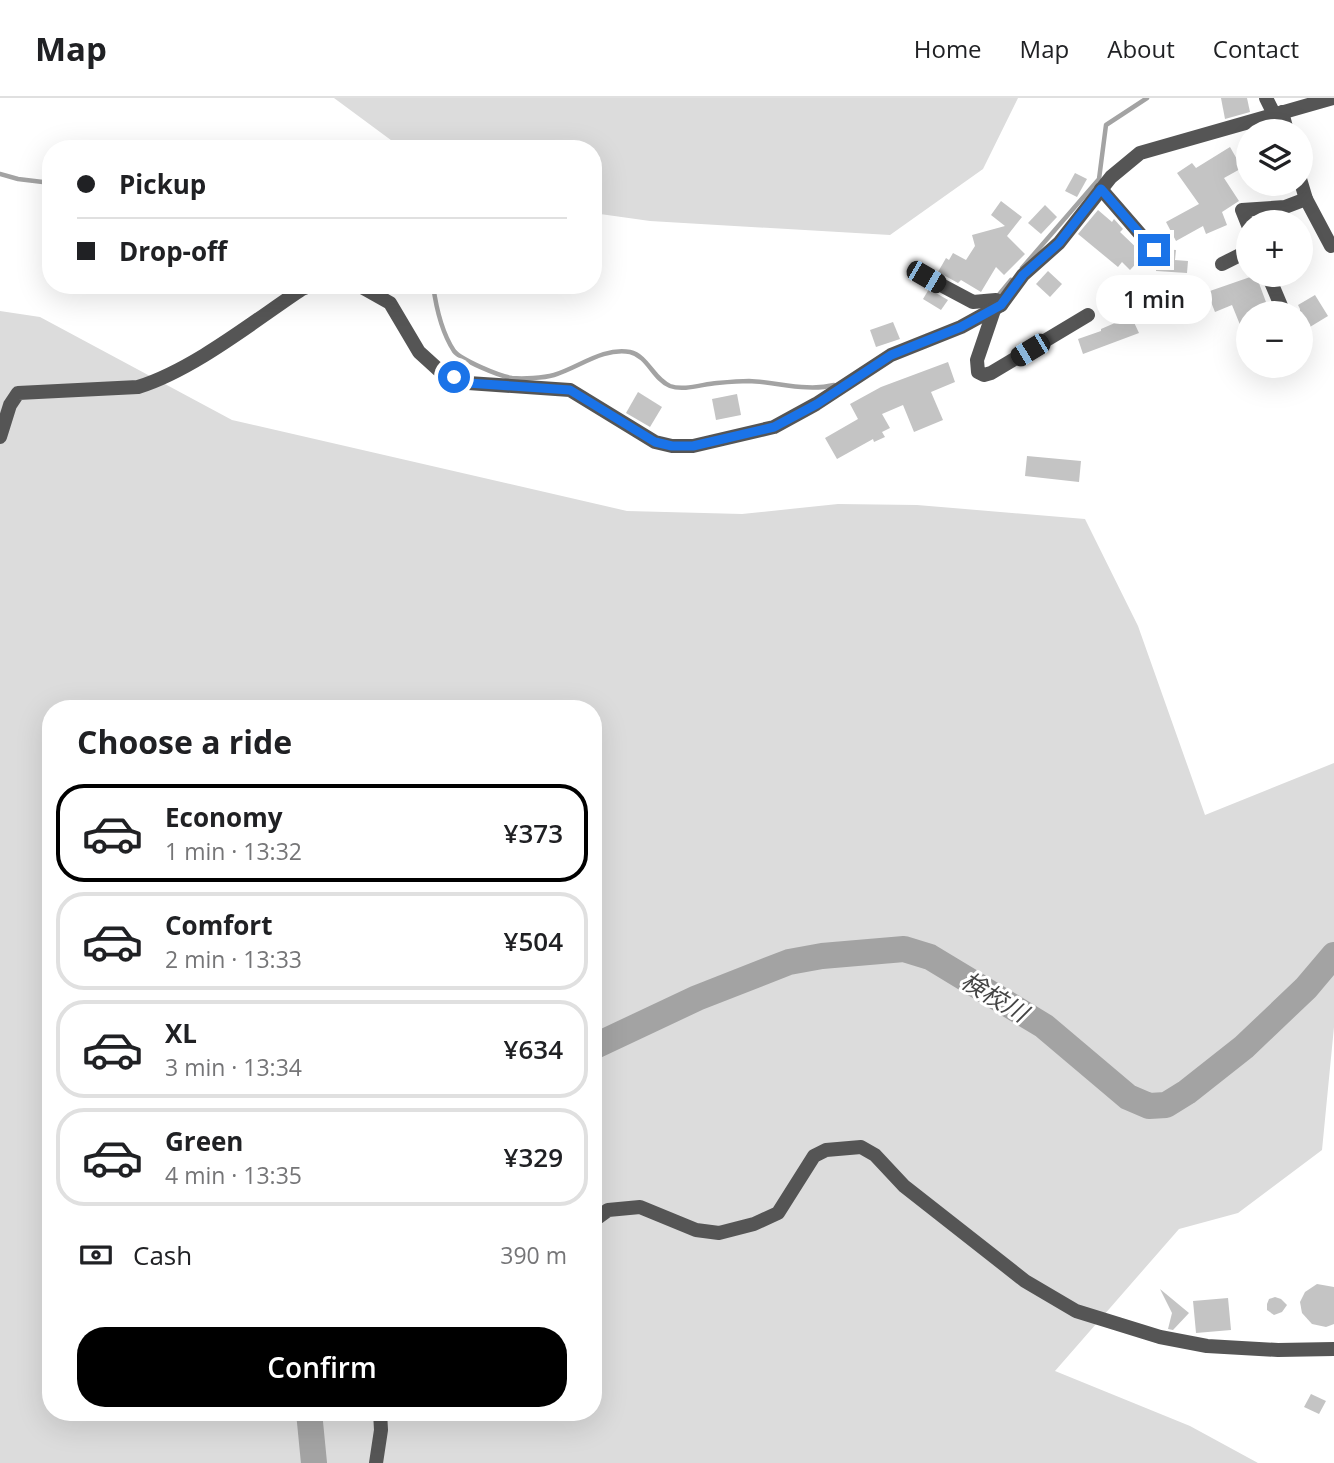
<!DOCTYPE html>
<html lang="en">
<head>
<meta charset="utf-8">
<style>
	:root { --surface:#fff; --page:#f2f2f2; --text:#202124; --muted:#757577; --line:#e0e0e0; --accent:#000 }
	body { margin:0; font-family:"Open Sans","Noto Sans JP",sans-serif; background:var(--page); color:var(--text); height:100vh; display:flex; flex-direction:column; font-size:26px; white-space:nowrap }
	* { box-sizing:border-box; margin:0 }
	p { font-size:23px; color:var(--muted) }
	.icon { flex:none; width:38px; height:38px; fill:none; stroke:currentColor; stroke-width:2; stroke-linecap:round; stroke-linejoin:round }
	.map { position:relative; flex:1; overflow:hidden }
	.panel { position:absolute; left:42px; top:602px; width:560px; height:721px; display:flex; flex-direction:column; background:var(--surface); border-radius:28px; box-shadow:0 7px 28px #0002 }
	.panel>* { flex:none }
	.guide { position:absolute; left:42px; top:42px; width:560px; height:154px; border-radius:28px; box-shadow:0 7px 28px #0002; display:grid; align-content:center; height:154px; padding:0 35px; background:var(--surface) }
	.controls { position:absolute; left:1236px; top:21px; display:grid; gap:14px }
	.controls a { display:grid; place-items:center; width:77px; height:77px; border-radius:50%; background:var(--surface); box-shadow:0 7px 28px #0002; font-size:35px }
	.end { position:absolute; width:32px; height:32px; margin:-16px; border:9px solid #1a73e8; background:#fff; box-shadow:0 0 0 4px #fff }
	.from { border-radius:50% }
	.bubble { position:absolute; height:49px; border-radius:24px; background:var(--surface); box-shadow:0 7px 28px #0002; font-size:23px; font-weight:600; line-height:49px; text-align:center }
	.car { position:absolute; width:21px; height:42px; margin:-21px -10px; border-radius:9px; box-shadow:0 0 5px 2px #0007; background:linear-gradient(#222 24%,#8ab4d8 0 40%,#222 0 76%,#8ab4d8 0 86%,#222 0) }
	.guide b { display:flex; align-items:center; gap:24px; height:66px; font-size:26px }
	.guide b+b { border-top:2px solid var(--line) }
	.guide i { width:18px; height:18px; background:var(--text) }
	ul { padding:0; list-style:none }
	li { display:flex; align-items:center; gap:21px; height:98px; margin:0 14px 10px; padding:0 21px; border:4px solid var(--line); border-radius:28px }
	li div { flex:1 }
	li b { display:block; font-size:26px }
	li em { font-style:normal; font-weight:600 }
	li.current { border-color:var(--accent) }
	li>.icon { width:63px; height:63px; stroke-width:1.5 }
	h2 { padding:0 35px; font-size:32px; line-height:84px }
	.pay { display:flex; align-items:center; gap:18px; height:77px; padding:0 35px; font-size:26px }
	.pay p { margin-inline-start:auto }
	.action { display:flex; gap:14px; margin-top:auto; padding:14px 35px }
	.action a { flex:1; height:80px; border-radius:28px; background:var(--accent); color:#fff; font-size:28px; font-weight:600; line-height:80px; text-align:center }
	header { display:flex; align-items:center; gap:42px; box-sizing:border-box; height:98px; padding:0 35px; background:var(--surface); border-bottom:2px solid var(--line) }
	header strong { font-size:33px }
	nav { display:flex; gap:38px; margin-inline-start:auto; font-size:24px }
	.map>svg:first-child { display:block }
	.green { fill:#dcdcdc; fill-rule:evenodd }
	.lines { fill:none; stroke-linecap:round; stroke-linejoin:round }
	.stream { stroke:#a3a3a3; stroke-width:4.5 }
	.river { stroke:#a3a3a3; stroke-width:26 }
	.building { fill:#c4c4c4 }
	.minor { stroke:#555; stroke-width:14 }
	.tertiary { stroke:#555; stroke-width:14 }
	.route { stroke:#1a73e8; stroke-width:9 }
	.labels { text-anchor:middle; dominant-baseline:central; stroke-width:6; stroke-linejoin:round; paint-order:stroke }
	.water-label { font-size:24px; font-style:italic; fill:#444; stroke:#fff }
</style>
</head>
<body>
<header>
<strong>Map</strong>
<nav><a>Home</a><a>Map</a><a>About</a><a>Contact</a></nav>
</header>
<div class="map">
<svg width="1334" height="1365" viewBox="0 0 1334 1365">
	<rect width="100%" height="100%" fill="#fff"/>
	<g class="green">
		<polygon points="140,0 1018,0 983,71 890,137 650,123 593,115 593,51 403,51 334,0"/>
		<path d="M0,213L40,219L232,322L627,413L742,416L838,406L917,407L1085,421L1138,528L1205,717L1334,665V929L1322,1052L1238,1115L1179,1131L1055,1273L1190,1328L1258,1365H0ZM51,611H593V1314H51Z"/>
	</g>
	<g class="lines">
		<g class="stream">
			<polyline points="0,76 18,81 51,85"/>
			<polyline points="1022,170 1099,81 1106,27 1147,0"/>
			<path d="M433,187C436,209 442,235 454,253C461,262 499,278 512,280C523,281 543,280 554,277C578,270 603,249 630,254C648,258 653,281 670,288C684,293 703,286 717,285C728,284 739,283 749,283C777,284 807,294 834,287"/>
			<polyline points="997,199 1011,182"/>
		</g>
		<g class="river">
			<polyline points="593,949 697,900 789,864 822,858 904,851 930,859 1044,928 1128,999 1149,1008 1166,1007 1187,994 1244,949 1306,890 1334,857"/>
			<polyline points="309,1314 314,1365"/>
		</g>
	</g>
	<g class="building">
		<polygon points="1221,0 1247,0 1250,14 1225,21"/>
		<polygon points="1230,49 1242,70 1224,80 1239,103 1222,114 1227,127 1206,136 1203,128 1176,143 1166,124 1199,106 1177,75 1192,65 1196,70"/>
		<polygon points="1075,75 1087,81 1077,99 1065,93"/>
		<polygon points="1001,103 1022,119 1007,138 1025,156 1004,177 996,169 981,194 961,182 958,185 938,174 946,160 949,162 953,155 966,162 975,148 972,137 1005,128 991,117"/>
		<polygon points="1045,107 1057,119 1041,136 1028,125"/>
		<polygon points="1098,112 1112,124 1114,121 1123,131 1120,134 1144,157 1130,172 1122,164 1118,169 1078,136"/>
		<polygon points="1163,151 1176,152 1175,162 1188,163 1187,175 1156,173 1157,161 1161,159"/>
		<polygon points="1048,173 1062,186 1050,199 1036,186"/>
		<polygon points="1256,177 1270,215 1248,215 1247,244 1232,207 1215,214 1207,194"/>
		<polygon points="929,191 948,202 941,212 923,201"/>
		<polygon points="1315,197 1328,218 1305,232 1300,225 1300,211 1298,207"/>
		<polygon points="1131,218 1139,235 1083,256 1078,241 1101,233 1101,231"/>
		<polygon points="893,224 900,241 876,249 870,232"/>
		<polygon points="948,264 955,284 931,294 943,322 914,334 903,307 882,316 890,330 882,334 885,339 874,344 873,341 837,361 825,340 858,321 850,306 881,289"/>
		<polygon points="638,294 662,309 650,329 626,315"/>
		<polygon points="737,296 741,317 716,322 712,301"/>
		<polygon points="1027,358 1081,363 1079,384 1025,378"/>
		<polygon points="1317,1186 1334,1189 1334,1226 1326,1229 1312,1226 1302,1215 1300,1204 1305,1194"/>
		<polygon points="1160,1191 1189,1215 1173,1232 1168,1231 1172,1215"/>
		<polygon points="1275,1199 1281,1201 1287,1207 1282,1214 1274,1217 1267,1212 1267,1206 1269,1201"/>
		<polygon points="1228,1200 1231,1232 1196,1235 1193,1203"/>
		<polygon points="1311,1296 1326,1303 1319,1316 1304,1309"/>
	</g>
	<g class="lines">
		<g class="minor">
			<polyline points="1266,0 1274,16"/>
			<polyline points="1282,14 1287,33"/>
			<polyline points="1300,81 1306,101 1331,148"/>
			<polyline points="1101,91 1154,152"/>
			<polyline points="1248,127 1242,112 1285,109 1306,101"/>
			<polyline points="1222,166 1248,153"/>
			<polyline points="1268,177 1284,215"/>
			<polyline points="926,179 973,204 996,202 1001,207"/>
			<polyline points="358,187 390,205 419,254 441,274 468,285 570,292 655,344 672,348 693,348 774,329 816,306 891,257 961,229 1001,207 1023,177 1059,145 1111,79 1140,55 1333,0"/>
			<polyline points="995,209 977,262 978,274 984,277 991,275 1088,217"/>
			<path d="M0,339L10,307L18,295L138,289C193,272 254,223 302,191L312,187"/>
		</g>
		<g class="tertiary">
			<polyline points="593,1123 608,1112 640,1109 696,1132 719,1135 754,1126 778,1115 814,1058 826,1052 861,1049 875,1057 904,1088 1025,1183 1076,1213 1160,1239 1207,1248 1278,1252 1334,1251"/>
			<polyline points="376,1365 381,1332 380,1314"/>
		</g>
	</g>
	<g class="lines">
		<polyline class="route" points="454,279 468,285 570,292 655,344 672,348 693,348 774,329 817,306 891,257 961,229 1001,207 1023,177 1059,145 1101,91 1154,152"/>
	</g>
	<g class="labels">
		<g class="water-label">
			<text transform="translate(995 898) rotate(31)">検校川</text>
		</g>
	</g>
</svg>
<div class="controls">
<a><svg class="icon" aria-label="layers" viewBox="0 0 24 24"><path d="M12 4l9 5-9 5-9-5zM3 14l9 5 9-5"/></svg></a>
<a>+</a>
<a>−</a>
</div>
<i class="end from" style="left:454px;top:279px"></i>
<i class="end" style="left:1154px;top:152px"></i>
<div class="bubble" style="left:1096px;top:177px;width:116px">1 min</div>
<i class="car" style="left:926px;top:179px;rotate:120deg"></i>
<i class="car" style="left:1030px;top:252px;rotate:239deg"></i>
<div class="guide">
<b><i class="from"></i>Pickup</b>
<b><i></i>Drop-off</b>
</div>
<section class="panel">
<h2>Choose a ride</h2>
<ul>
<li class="current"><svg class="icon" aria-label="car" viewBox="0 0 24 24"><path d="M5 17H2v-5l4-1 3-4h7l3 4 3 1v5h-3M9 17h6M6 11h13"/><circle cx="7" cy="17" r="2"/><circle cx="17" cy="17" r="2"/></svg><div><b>Economy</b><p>1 min · 13:32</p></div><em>¥373</em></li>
<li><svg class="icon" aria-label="car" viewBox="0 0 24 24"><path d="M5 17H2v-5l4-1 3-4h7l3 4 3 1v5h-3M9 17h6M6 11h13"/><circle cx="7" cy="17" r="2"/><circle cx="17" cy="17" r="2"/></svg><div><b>Comfort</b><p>2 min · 13:33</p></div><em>¥504</em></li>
<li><svg class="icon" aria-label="car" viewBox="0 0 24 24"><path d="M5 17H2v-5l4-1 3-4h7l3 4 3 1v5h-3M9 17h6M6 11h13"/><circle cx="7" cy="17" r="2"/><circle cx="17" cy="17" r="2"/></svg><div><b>XL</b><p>3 min · 13:34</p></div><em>¥634</em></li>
<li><svg class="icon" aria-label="car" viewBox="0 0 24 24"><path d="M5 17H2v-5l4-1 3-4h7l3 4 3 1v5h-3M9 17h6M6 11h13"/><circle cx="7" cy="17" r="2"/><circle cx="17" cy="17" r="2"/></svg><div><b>Green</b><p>4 min · 13:35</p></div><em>¥329</em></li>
</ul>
<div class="pay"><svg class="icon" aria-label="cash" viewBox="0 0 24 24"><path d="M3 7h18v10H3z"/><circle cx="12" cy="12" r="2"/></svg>Cash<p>390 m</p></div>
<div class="action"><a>Confirm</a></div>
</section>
</div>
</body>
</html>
